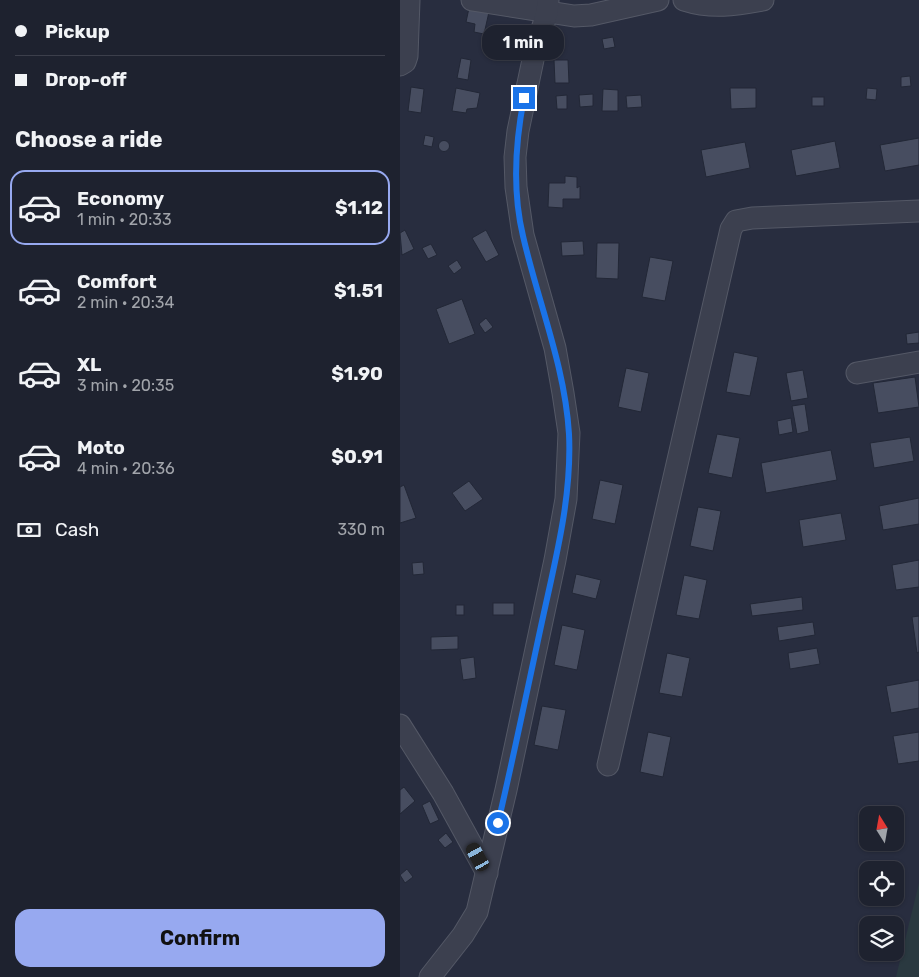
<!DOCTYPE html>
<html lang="en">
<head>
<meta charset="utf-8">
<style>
	:root { --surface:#1e222f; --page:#262a37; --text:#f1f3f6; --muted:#a1a4aa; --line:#3c3f4b; --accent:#97a9f0 }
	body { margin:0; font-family:Rubik,sans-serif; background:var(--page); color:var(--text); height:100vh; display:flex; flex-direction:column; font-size:19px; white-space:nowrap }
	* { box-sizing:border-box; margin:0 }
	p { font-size:16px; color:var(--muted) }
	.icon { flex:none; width:28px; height:28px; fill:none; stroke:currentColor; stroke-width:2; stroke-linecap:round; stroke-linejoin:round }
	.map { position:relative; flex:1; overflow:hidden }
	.details { display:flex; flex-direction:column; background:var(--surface); width:400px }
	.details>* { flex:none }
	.guide { display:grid; align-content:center; height:110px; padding:0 15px; background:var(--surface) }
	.needle { width:32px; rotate:349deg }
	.controls { position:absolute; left:459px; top:806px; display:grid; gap:10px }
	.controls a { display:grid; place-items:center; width:45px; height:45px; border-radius:10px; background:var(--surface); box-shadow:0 1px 4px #0004,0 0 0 1px var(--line); font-size:25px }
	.end { position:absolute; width:22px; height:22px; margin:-11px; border:6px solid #1a73e8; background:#fff; box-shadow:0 0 0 2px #fff }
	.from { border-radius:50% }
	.bubble { position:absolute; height:35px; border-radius:15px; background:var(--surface); box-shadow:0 1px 4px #0004,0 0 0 1px var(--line); font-size:16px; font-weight:700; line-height:35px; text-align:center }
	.car { position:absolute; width:15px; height:30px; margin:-15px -8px; border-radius:6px; box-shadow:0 0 4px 1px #0007; background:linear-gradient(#222 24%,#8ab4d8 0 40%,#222 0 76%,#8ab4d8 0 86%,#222 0) }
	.guide b { display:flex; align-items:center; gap:18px; height:48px; font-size:19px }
	.guide b+b { border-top:1px solid var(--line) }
	.guide i { width:12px; height:12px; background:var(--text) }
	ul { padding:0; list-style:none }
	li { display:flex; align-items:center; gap:15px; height:75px; margin:0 10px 8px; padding:0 5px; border:2px solid transparent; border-radius:15px }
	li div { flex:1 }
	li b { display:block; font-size:19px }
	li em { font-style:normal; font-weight:700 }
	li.on { border-color:var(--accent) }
	li>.icon { width:45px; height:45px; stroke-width:1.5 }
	h2 { padding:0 15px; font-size:22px; line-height:60px }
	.pay { display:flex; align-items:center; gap:12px; height:55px; padding:0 15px; font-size:19px }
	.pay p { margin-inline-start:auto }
	.action { display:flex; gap:10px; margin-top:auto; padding:10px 15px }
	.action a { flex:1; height:58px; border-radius:15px; background:var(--accent); color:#111; font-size:20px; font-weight:700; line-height:58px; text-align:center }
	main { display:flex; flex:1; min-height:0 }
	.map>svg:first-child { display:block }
	.green { fill:#2a3940 }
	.building { fill:#474d60; stroke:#222736 }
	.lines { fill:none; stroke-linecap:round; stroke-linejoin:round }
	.minor-casing { stroke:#545866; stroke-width:23 }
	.minor { stroke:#3c404f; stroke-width:21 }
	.route { stroke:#1a73e8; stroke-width:6 }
</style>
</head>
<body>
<main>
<section class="details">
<div class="guide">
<b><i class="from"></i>Pickup</b>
<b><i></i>Drop-off</b>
</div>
<h2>Choose a ride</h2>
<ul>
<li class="on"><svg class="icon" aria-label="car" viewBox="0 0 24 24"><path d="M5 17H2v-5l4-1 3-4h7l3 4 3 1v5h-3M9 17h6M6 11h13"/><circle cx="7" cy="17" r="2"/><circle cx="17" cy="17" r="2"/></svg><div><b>Economy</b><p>1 min · 20:33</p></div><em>$1.12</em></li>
<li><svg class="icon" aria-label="car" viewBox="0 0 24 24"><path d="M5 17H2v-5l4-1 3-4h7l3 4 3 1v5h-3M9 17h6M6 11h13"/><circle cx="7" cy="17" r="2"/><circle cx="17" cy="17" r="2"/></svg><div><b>Comfort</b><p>2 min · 20:34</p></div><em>$1.51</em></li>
<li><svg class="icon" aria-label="car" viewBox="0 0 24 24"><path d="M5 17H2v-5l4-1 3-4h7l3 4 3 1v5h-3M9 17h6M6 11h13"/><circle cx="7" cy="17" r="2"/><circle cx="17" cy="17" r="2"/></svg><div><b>XL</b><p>3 min · 20:35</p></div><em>$1.90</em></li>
<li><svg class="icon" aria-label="car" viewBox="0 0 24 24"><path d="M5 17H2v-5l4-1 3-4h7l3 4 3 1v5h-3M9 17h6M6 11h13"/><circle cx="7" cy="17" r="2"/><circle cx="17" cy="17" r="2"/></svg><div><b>Moto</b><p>4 min · 20:36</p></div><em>$0.91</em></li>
</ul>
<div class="pay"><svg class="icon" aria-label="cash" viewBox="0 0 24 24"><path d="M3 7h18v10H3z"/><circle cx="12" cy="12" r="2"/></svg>Cash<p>330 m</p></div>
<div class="action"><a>Confirm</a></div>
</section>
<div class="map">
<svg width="519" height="977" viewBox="0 0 519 977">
	<rect width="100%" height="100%" fill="#282d3f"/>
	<polygon class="green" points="519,883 519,977 496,977"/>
	<g class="building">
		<polygon points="69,8 89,12 84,34 74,32 75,24 66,22"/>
		<polygon points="213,37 215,47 204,49 202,39"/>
		<polygon points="61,58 71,60 68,80 57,78"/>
		<polygon points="154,60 168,60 169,83 155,83"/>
		<polygon points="510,76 511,86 501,87 501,77"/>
		<polygon points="11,87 24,89 21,113 8,111"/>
		<polygon points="56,88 80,93 77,108 67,109 66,113 52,111"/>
		<polygon points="330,88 356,88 356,108 331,109"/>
		<polygon points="467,88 477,89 476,100 466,99"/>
		<polygon points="203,89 218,90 218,111 202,111"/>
		<polygon points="193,94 193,106 180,107 179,95"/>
		<polygon points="167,95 167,109 157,109 156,96"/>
		<polygon points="241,95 242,107 227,108 226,96"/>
		<rect x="412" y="97" width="12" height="9"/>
		<polygon points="25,135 34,137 32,147 23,145"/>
		<polygon points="519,138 519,165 485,171 480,145"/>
		<circle cx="44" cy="146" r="5.5"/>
		<polygon points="435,141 440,168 396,176 391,150"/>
		<polygon points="345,142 350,168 306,177 301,150"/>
		<polygon points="165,176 177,177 177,188 180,186 180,199 163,199 163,208 148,207 149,183 165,183"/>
		<polygon points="5,230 14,249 2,255 0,233"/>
		<polygon points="86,230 99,255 86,262 72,238"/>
		<polygon points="183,241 184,255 162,256 161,242"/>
		<polygon points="197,243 219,243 218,279 196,278"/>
		<polygon points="31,244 37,255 28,259 22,248"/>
		<polygon points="250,257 273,261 265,301 242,297"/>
		<polygon points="57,260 62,268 54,274 48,266"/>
		<polygon points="62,299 75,334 49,344 36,309"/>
		<polygon points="86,318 93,327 85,333 79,324"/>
		<polygon points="519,332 519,343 507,344 506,334"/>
		<polygon points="334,352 358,357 350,396 326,392"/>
		<polygon points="226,368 249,373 241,412 218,407"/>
		<polygon points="403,370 408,398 391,401 386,373"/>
		<polygon points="515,377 519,407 478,413 473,383"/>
		<polygon points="405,404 409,431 397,434 392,406"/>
		<polygon points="391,418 393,432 379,435 377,421"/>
		<polygon points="317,434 340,438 332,478 308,473"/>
		<polygon points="510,437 514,461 474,468 470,443"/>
		<polygon points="431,450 437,480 366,493 361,463"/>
		<polygon points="200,480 223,485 215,524 192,519"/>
		<polygon points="69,481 83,499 65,511 52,493"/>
		<polygon points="4,485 16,518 0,523 0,487"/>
		<polygon points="519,498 519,524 483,530 479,506"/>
		<polygon points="298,507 321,511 313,551 290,546"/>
		<polygon points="441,513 446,540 403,547 399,520"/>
		<polygon points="519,560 519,587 496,590 492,565"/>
		<polygon points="23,562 24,574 13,575 12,563"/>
		<polygon points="176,574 201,580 196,599 172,593"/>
		<polygon points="284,575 307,580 299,619 276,615"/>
		<polygon points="402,597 403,610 352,616 350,604"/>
		<rect x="93" y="603" width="21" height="12"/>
		<rect x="56" y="605" width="8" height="10"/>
		<polygon points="519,616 519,652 517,653 512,617"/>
		<polygon points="413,622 415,635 379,641 377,627"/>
		<polygon points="162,625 185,630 177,670 154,665"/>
		<polygon points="58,636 58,649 31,650 31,637"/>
		<polygon points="417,648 420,664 390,669 388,653"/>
		<polygon points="267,653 290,658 282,697 259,693"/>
		<polygon points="74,657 76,678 63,680 60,659"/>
		<polygon points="519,680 519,708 491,713 486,686"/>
		<polygon points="142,706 166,710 158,750 134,745"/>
		<polygon points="248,732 271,737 263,777 240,772"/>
		<polygon points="519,732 519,761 498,764 493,736"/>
		<polygon points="4,787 15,801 0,814 0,790"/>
		<polygon points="30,801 39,820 30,824 22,805"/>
		<polygon points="46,833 53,842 45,848 38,840"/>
		<polygon points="7,869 13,877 5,883 0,875"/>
	</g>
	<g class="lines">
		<g class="minor-casing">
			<g id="minor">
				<polyline points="72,0 174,16 191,15 258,0"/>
				<path d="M284,0C312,9 335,5 363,0"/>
				<polyline points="0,65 5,62 7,56 9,0"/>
				<polyline points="457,373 519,362"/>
				<polyline points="0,725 43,793 87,873"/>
				<polyline points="208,765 331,229 336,221 352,218 519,211"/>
				<polyline points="30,977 63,935 77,912 106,790 155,560 166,499 169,433 163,393 155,348 123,235 116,187 115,157 118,131 134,55 147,13 148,0"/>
			</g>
		</g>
		<use href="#minor" class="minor"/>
	</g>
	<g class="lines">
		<path class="route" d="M98,823C114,755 128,686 143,617C156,557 172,496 169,434C165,366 138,302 123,236C112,190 115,144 124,98"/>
	</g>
</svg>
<div class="controls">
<a><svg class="needle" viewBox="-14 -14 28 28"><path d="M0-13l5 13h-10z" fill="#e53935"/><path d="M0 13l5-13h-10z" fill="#a1a4aa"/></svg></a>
<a><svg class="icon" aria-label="locate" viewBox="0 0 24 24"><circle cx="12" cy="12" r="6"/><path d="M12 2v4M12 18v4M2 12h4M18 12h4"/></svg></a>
<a><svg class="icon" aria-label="layers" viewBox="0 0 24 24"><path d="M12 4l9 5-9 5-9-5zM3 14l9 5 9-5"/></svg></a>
</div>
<i class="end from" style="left:98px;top:823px"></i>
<i class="end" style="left:124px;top:98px"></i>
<div class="bubble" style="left:82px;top:25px;width:82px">1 min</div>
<i class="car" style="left:78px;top:857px;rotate:331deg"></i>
</div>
</main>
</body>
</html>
